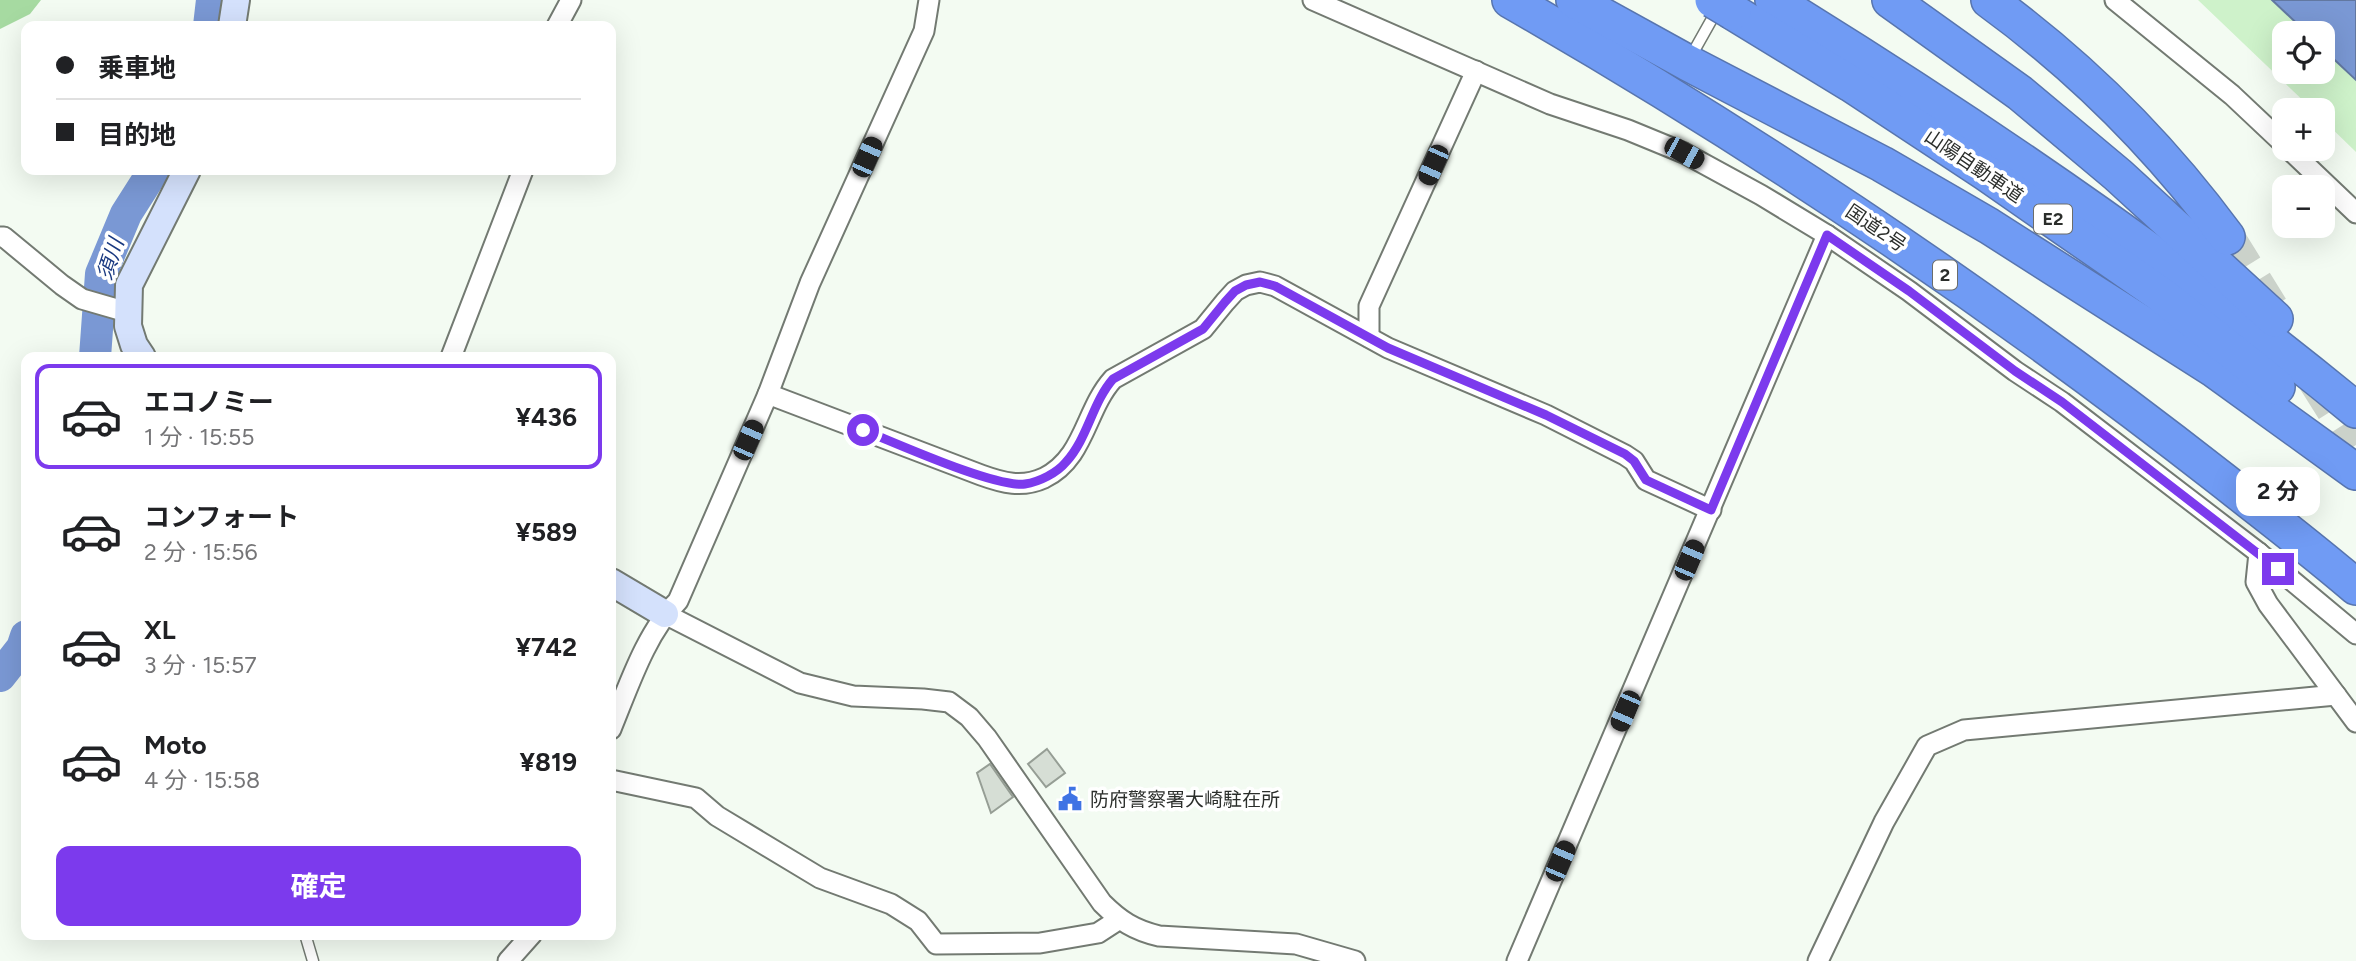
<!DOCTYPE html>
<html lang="ja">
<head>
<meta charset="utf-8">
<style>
	:root { --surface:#fff; --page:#f2f2f2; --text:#202124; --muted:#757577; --line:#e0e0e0; --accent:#7c3aed }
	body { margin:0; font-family:Figtree,"Noto Sans JP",sans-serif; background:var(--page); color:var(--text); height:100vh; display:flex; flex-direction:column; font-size:26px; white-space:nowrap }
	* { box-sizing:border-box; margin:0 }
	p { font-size:23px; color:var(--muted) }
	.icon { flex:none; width:38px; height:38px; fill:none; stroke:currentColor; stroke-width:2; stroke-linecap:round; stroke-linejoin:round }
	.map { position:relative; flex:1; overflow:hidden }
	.sheet { position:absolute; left:21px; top:352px; width:595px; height:588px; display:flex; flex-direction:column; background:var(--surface); border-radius:14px; box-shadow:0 7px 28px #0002 }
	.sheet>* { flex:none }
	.guide { position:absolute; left:21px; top:21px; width:595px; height:154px; border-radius:14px; box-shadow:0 7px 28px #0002; display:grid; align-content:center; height:154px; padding:0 35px; background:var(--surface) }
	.fabs { position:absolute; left:2272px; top:21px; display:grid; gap:14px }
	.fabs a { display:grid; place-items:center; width:63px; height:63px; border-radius:14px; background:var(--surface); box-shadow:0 7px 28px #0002; font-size:35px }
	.end { position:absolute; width:32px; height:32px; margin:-16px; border:9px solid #7c3aed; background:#fff; box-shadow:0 0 0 4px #fff }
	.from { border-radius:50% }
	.bubble { position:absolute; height:49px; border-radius:14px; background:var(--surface); box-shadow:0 7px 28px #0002; font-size:23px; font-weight:700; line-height:49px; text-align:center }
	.car { position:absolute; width:21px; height:42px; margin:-21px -10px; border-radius:9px; box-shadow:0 0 5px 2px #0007; background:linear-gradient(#222 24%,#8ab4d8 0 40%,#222 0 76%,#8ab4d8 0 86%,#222 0) }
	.guide b { display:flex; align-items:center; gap:24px; height:66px; font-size:26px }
	.guide b+b { border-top:2px solid var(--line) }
	.guide i { width:18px; height:18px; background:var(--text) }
	ul { padding:12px 0 0; list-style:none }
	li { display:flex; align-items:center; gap:21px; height:105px; margin:0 14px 10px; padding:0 21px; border:4px solid transparent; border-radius:14px }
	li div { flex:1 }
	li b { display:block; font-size:26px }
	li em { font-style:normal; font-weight:700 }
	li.active { border-color:var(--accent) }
	li>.icon { width:63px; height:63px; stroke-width:1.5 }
	.primary-button { display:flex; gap:14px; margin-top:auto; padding:14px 35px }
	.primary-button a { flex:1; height:80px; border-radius:14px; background:var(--accent); color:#fff; font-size:28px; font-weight:700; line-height:80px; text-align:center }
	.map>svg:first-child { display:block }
	.green { fill:#cef2ca }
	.forest { fill:#a6daa1 }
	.water { fill:#7a98d4; stroke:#6278a1; stroke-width:2 }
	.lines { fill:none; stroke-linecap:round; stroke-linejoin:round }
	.river { stroke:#7a98d4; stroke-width:32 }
	.building { fill:#d6ded5; stroke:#969e95; stroke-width:2 }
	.highway-tunnel { stroke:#cbd2ca; stroke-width:35; stroke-dasharray:35 18; stroke-linecap:butt }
	.lane-casing { stroke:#737a72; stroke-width:13 }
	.street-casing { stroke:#737a72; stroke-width:23 }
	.secondary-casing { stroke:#737a72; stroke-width:30 }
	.highway-casing { stroke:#5875ae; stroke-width:38 }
	.lane { stroke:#fff; stroke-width:10 }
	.street { stroke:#fff; stroke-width:19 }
	.secondary { stroke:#d4e1fc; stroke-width:26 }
	.highway { stroke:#709bf4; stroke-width:35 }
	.highway-bridge-casing { stroke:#5875ae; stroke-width:38; stroke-linecap:butt }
	.highway-bridge { stroke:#709bf4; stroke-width:35 }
	.route { stroke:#7c3aed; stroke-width:9 }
	.labels { text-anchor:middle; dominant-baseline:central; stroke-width:7; stroke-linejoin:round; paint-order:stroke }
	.shield { fill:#fff; stroke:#6b6d6b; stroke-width:2 }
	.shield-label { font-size:18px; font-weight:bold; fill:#2b2e2b }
	.street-label { font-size:19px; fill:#2b2e2b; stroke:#fff }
	.poi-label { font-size:19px; fill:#2b2e2b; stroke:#fff; text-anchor:start }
	.water-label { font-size:21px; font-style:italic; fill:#1a3a81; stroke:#fff }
</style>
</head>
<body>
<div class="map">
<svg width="2356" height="961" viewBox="0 0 2356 961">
	<rect width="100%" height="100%" fill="#f3fbf2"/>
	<polygon class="green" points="2198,0 2272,0 2307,33 2284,33 2284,72 2322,72 2322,48 2356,80 2356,152 2322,119 2322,110 2313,110"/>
	<polygon class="forest" points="0,0 41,0 30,14 0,29"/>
	<polygon class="water" points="2272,0 2356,0 2356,80 2322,48 2322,33 2307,33"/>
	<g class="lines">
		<g class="river">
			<polyline points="209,26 212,0"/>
			<polyline points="95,357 101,274 126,214 154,170"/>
			<polyline points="0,676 22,648 26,636"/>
		</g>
	</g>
	<g class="building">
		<polygon points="1047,749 1065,773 1046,787 1028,764"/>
		<polygon points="990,764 1013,797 991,813 977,773"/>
	</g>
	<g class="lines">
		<g class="highway-tunnel">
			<polyline points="2227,237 2271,308"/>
			<polyline points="2315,380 2356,445"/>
		</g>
		<g class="lane-casing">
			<g id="lane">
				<polyline points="1690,58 1717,10"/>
				<polyline points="305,934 313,961"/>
			</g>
		</g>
		<g class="street-casing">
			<g id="street">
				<polyline points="1313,0 1550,104 1628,130 1684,153 1761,195 1827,235 1909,291 2015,371 2062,402 2259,553 2356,634"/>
				<polyline points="2115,0 2232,95 2284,144"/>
				<polyline points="557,26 571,0"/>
				<polyline points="2289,149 2356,213"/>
				<polyline points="0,237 4,237 62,285 82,299 127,312"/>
				<polyline points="1369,337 1369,306 1476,71"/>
				<polyline points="451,357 523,170"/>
				<path d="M768,394L981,475C1003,483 1022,488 1044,478C1085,458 1085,410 1113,379L1203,329L1225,302L1235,291L1246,285L1260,282L1275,286L1388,348L1546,415L1625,455L1634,461L1646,480L1711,510"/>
				<polyline points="2259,553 2256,582 2268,604 2356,722"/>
				<path d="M665,614L800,683L853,696L923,699L949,702L969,717L987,738L1102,903C1120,921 1134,930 1159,936L1296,944L1355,961"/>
				<path d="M611,729C628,688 646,632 678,601L768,394L810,283L924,31L929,0"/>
				<polyline points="611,780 696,798 717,816 820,878 891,904 918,921 936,944 1040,943 1098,933 1118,920"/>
				<polyline points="508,961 532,934"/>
				<polyline points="1517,961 1827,235"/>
				<polyline points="1818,961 1884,822 1927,746 1964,730 2336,695"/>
			</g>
		</g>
		<g class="secondary-casing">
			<g id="secondary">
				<polyline points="232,26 236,0"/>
				<polyline points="142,357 134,345 128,326 129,285 187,170"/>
				<polyline points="611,582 665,614"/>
			</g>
		</g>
		<g class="highway-casing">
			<g id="highway">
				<path d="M1510,0C1759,143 1998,304 2224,481C2268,516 2313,550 2356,587"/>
				<polyline points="1574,0 1688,63 1882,164 1989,226 2215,370 2356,472"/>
				<path d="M1773,0C1976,125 2173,259 2356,410"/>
				<polyline points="1890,0 2020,93 2118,175 2275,319"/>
				<path d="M1989,0C2081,67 2160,146 2227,237"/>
				<polyline points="1733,12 1851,84 1986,173 2160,294 2277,387"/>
			</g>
		</g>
		<use href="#lane" class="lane"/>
		<use href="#street" class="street"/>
		<use href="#secondary" class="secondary"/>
		<use href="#highway" class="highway"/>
		<g class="highway-bridge-casing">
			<polyline id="highway-bridge" points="1713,0 1733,12"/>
		</g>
		<use href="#highway-bridge" class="highway-bridge"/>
	</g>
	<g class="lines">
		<path class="route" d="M863,430C896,443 995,488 1025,484C1039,482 1057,473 1066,462C1088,438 1092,403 1113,379L1203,329L1225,302L1235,291L1246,285L1260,282L1275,286L1388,348L1546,415L1625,454L1634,461L1646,480L1711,510L1827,235L1909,291L2015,371L2062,402L2278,569"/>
	</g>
	<defs>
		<g id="civic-bare" transform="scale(1.89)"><path d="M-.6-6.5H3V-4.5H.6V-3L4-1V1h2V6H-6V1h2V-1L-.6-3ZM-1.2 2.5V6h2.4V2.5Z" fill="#3f73e4" stroke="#fff" stroke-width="2.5" paint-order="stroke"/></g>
	</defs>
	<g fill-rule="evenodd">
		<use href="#civic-bare" x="1070" y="799"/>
	</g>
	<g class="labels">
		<g class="shield">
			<rect x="2034" y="204.5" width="38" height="29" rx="5"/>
			<rect x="1933" y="260.5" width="24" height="29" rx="5"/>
		</g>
		<g class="shield-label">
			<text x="2053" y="219">E2</text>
			<text x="1945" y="275">2</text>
		</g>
		<g class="street-label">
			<text transform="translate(1974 166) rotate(34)">山陽自動車道</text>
			<text transform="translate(1876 228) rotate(34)">国道2号</text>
		</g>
		<g class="poi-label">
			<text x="1090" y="799">防府警察署大崎駐在所</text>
		</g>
		<g class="water-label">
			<text transform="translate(110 259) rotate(-72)">須川</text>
		</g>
	</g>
</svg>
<div class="fabs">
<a><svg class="icon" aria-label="locate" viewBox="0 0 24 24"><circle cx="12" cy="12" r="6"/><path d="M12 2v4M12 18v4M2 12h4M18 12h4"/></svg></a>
<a>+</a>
<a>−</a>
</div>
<i class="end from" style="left:863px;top:430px"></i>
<i class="end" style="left:2278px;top:569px"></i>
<div class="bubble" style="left:2236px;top:467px;width:84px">2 分</div>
<i class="car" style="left:1684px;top:153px;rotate:119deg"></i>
<i class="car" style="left:867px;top:157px;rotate:24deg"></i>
<i class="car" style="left:1433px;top:165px;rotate:204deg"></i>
<i class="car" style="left:748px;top:440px;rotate:24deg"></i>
<i class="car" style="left:1689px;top:560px;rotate:23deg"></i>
<i class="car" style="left:1625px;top:711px;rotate:203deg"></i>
<i class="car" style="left:1560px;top:861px;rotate:23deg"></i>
<div class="guide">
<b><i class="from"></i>乗車地</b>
<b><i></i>目的地</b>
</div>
<section class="sheet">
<ul>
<li class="active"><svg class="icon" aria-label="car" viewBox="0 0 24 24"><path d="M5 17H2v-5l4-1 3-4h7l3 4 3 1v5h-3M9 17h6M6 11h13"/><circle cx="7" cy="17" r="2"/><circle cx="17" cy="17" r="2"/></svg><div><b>エコノミー</b><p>1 分 · 15:55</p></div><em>¥436</em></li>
<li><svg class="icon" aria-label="car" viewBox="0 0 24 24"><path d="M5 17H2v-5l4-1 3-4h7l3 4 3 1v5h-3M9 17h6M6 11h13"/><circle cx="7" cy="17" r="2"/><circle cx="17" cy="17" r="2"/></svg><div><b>コンフォート</b><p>2 分 · 15:56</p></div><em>¥589</em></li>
<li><svg class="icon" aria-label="car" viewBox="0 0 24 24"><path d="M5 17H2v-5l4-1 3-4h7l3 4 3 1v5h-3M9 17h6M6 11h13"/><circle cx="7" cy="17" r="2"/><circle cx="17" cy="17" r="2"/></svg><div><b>XL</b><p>3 分 · 15:57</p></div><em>¥742</em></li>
<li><svg class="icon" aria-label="car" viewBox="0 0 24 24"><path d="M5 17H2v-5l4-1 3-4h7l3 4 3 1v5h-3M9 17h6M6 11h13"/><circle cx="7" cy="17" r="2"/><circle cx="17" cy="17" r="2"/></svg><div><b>Moto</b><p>4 分 · 15:58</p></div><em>¥819</em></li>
</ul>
<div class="primary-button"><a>確定</a></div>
</section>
</div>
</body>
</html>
